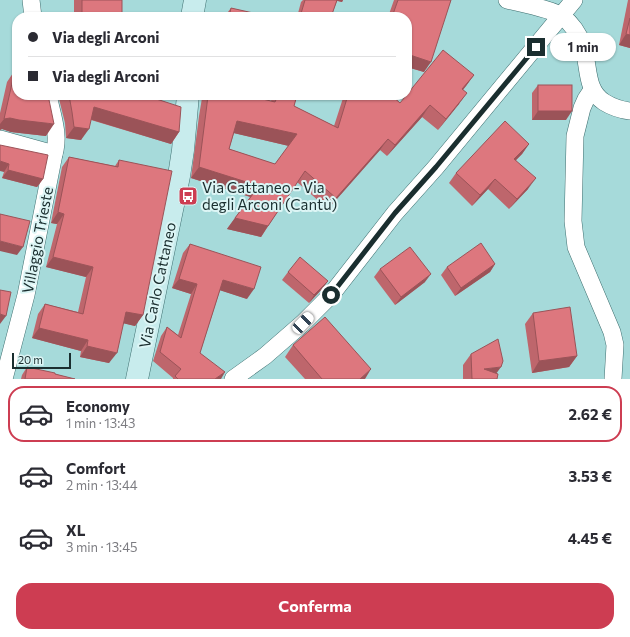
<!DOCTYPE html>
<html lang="it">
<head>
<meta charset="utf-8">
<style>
	:root { --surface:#fff; --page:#f7f7f7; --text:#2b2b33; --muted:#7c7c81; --line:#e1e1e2; --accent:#cd3d52 }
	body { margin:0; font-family:Commissioner,sans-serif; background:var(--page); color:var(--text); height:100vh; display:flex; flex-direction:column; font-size:15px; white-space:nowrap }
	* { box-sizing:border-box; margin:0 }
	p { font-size:13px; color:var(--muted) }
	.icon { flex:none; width:22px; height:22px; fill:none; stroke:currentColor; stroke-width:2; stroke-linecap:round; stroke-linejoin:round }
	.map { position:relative; height:379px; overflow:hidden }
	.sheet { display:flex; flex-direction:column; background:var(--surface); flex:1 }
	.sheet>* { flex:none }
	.banner { position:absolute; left:12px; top:12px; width:400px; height:88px; border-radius:16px; box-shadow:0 1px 3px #0004; display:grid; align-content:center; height:88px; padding:0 16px; background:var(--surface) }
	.scale { position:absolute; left:12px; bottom:10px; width:59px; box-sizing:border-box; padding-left:4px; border:2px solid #1a2e2f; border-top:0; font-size:11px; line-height:14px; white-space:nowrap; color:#1a2e2f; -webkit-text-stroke:3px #dcf5f5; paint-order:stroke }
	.end { position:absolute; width:18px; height:18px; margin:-9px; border:5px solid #1a2e2f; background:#fff; box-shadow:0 0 0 2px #fff }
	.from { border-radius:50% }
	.bubble { position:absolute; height:28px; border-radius:14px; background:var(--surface); box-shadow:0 1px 3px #0004; font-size:13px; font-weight:700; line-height:28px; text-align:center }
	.car { position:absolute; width:12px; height:24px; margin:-12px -6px; border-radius:5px; box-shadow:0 0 3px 1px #0007; background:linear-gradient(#fff 24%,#345 0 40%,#fff 0 76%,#345 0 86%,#fff 0) }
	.banner b { display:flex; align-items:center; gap:14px; height:38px; font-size:15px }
	.banner b+b { border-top:1px solid var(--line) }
	.banner i { width:10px; height:10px; background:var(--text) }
	ul { padding:7px 0 0; list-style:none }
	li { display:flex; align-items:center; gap:12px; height:56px; margin:0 8px 6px; padding:0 8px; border:2px solid transparent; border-radius:16px }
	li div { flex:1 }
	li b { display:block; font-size:15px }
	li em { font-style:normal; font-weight:700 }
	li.on { border-color:var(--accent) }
	li>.icon { width:36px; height:36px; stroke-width:1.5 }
	.cta { display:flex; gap:8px; margin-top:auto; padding:8px 16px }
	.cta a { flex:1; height:46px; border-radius:16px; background:var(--accent); color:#fff; font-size:16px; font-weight:700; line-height:46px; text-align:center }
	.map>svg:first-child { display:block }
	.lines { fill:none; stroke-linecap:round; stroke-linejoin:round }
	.street-casing { stroke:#3d6e6f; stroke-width:18 }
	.secondary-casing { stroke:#3d6e6f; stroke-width:23 }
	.street { stroke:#fff; stroke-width:17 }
	.secondary { stroke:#c8eced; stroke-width:22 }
	.wall { fill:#be666c; fill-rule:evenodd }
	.shaded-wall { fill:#9b5358 }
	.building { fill:#dd777e; stroke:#9b5358; fill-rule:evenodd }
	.route { stroke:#1a2e2f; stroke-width:5 }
	.labels { text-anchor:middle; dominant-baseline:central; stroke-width:4; stroke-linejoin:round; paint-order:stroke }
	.poi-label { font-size:15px; fill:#1a2e2f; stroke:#dcf5f5; text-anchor:start }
	.street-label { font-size:15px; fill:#1a2e2f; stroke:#dcf5f5 }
</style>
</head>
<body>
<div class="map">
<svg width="630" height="379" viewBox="0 0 630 379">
	<rect width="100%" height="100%" fill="#a6dada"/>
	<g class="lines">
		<g class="street-casing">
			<g id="street">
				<polyline points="31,0 33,17"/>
				<path d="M507,0C519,3 555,10 563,17C571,23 579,34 582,44C590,64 584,89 604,102C612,107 621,110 630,111"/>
				<polyline points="592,90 586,99 582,108 575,136 573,221 576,247 612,332 615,345 613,379"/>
				<path d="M48,95C52,115 60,135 54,154"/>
				<polyline points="0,139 54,154 26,295 4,379"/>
				<polyline points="233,379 265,356 303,323 331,295 395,213 436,167 574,0"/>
			</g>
		</g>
		<g class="secondary-casing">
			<g id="secondary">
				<polyline points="192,17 195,0"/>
				<polyline points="137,379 179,176 183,150 188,95"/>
			</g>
		</g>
		<use href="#street" class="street"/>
		<use href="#secondary" class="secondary"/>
	</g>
	<g class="wall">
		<rect x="74" y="0" width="48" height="17"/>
		<polygon points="303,0 343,0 342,2 337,1 331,17 297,17 301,2"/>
		<polygon points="394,0 451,0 424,72 407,67 407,17 388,17"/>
		<polygon points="628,0 630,0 630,48 619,45"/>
		<polygon points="231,8 271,17 224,17"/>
		<polygon points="15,70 46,136 11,132 2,129 0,130 0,113 7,82"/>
		<path d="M474,75L463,90L459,104L438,130L422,117L387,156L380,150L328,209L297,182L261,237L227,229L250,197L191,178L199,116L202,98L204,95H246L271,101L273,95H297L294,106L334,126L344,95H391L400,103ZM234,133L289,146L275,164L229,149Z"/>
		<polygon points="538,85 566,120 532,120 532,93"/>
		<polygon points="58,95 144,95 179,132 171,144 91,120 81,140 66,138 65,123"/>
		<polygon points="529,144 522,154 516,160 528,189 509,209 488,189 472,206 449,183 456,173"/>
		<polygon points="0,145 43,179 37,187 2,178 4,172"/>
		<polygon points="69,157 115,166 119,160 143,315 135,326 123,323 109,363 80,357 81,351 32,338 38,314 45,304 78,312 86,277 46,267 57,224 51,223 62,167"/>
		<polygon points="190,244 247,299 220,290 200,353 221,379 173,379 173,378 153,361 161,336 167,327 178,335 191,294 172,288 183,253"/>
		<polygon points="495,264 490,272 455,296 441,275 447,267"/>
		<polygon points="380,269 425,282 395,305 374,277"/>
		<polygon points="288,272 328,281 322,289 309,303 282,280"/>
		<polygon points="533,313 577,356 569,367 532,373 525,324"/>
		<polygon points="293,345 365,379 305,379 285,357"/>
		<polygon points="471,354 496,374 497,379 463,379 463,365"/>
		<polygon points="27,367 75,379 21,379 22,375"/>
	</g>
	<g class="shaded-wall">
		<polygon points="335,0 343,0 342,2"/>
		<polygon points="626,34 630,35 630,48 619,45"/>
		<polygon points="407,54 431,62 424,72 407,67"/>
		<polygon points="474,75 466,86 454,100 462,89"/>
		<polygon points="467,93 459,104 438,130 446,119"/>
		<polygon points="430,105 422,117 387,156 395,145"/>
		<polygon points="94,107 179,132 171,144 86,118"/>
		<polygon points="538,111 572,111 566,120 532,120"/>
		<polygon points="10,118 54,124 46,136 11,132 2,129 0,130 0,124 4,119"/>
		<polygon points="237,121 297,134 289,146 229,132"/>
		<polygon points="74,127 89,129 81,140 66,138"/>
		<polygon points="388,139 380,150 328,209 336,198"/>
		<polygon points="529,144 522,154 507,169 514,159"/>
		<polygon points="0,161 9,164 4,172 0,171"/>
		<polygon points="199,167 259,186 251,197 191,178"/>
		<polygon points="8,170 43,179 37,187 2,178"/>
		<polygon points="536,178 528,189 509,209 517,199"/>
		<polygon points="495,179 488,189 472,206 480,195"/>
		<polygon points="58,212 64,214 57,224 51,223"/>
		<polygon points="235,218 268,226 261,237 227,229"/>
		<polygon points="0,241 23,247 17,255 0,251"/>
		<polygon points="53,257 93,267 86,277 46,267"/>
		<polygon points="495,264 490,272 455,296 461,288"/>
		<polygon points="431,274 425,282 395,305 401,297"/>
		<polygon points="179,279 197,284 191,294 172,288"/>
		<polygon points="223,280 254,289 247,299 216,289"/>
		<polygon points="328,281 322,289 309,303 314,295"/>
		<polygon points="126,312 143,315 135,326 118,322"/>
		<polygon points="0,314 6,316 0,324"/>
		<polygon points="39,328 88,340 81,351 32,338"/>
		<polygon points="87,346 117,353 109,363 80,357"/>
		<polygon points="577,356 569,367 532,373 539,361"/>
		<polygon points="501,367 493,378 484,369"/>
		<polygon points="371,369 365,379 360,379"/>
		<polygon points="225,372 221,379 215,379"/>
	</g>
	<g class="building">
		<rect x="82" y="0" width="40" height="17"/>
		<polygon points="305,0 337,0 331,17 300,17"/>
		<polygon points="398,0 451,0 431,62 407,54 407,17 392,17"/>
		<polygon points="231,8 271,17 229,17"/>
		<polygon points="630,18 630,35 626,34"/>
		<path d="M443,50L474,75L462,89L467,93L446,119L430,105L395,145L388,139L336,198L305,171L268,226L235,218L259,186L199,167L207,104L208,95H246L275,102L278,95H297L294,106L338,128L348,95H391L400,103ZM237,121L297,134L275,164L229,149Z"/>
		<polygon points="15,70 17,71 17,95 48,95 54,124 19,120 10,118 4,119"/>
		<rect x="538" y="85" width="34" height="26"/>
		<polygon points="69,95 144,95 181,107 179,132 94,107 89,129 74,127 72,112"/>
		<polygon points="505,121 529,144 514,159 536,178 517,199 495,179 480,195 456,173"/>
		<polygon points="0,145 48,155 43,179 8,170 9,164 0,161"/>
		<polygon points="69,157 118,167 119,160 172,171 143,315 126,312 117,353 87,346 88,340 39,328 45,304 83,314 93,267 53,257 64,214 58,212"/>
		<polygon points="0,214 30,221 23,247 0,241"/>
		<polygon points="481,243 495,264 461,288 447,267"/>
		<polygon points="190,244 261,267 254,289 223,280 200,353 225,372 215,379 178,379 175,376 181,369 160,352 167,327 181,338 197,284 179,279"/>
		<polygon points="410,247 431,274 401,297 380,269"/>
		<polygon points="300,257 328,281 314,295 288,272"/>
		<polygon points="0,290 11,292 6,316 0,314"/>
		<polygon points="570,307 577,356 539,361 533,313"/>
		<polygon points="325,317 371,369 360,379 322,379 293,345"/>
		<polygon points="498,339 503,361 501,367 484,369 498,374 497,379 472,379 471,354"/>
		<polygon points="27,367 55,373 55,374 75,379 25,379"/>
	</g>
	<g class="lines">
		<polyline class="route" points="331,295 395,213 436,167 536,47"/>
	</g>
	<defs>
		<g id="bus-square" transform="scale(1)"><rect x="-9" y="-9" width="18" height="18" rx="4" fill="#cd3d52" stroke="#dcf5f5"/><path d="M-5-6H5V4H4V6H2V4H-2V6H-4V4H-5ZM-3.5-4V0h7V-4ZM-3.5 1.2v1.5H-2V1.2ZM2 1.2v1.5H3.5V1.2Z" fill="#fff"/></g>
	</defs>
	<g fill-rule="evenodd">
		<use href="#bus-square" x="188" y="196"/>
	</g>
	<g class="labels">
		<g class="poi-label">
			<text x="202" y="187">Via Cattaneo - Via<tspan x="202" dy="17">degli Arconi (Cantù)</tspan></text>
		</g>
		<g class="street-label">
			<text transform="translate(37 240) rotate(-79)">Villaggio Trieste</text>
			<text transform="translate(157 285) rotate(-78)">Via Carlo Cattaneo</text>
		</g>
	</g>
</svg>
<div class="scale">20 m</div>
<i class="end from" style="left:331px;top:295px"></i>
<i class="end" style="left:536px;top:47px"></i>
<div class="bubble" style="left:550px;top:33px;width:66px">1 min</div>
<i class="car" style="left:303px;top:323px;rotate:44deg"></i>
<div class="banner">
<b><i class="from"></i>Via degli Arconi</b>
<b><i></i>Via degli Arconi</b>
</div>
</div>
<section class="sheet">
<ul>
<li class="on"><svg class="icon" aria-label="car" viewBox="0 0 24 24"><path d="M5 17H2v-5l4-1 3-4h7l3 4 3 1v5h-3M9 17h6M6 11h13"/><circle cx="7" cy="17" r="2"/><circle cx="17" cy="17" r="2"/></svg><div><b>Economy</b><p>1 min · 13:43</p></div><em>2.62 €</em></li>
<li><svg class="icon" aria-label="car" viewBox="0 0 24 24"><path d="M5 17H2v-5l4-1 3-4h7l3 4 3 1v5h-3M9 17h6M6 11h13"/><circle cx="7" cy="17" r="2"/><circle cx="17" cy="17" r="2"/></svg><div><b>Comfort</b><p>2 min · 13:44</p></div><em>3.53 €</em></li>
<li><svg class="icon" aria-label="car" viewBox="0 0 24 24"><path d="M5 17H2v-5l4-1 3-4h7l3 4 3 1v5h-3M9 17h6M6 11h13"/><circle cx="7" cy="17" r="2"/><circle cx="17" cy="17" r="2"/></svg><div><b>XL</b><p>3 min · 13:45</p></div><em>4.45 €</em></li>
</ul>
<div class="cta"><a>Conferma</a></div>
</section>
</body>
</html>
